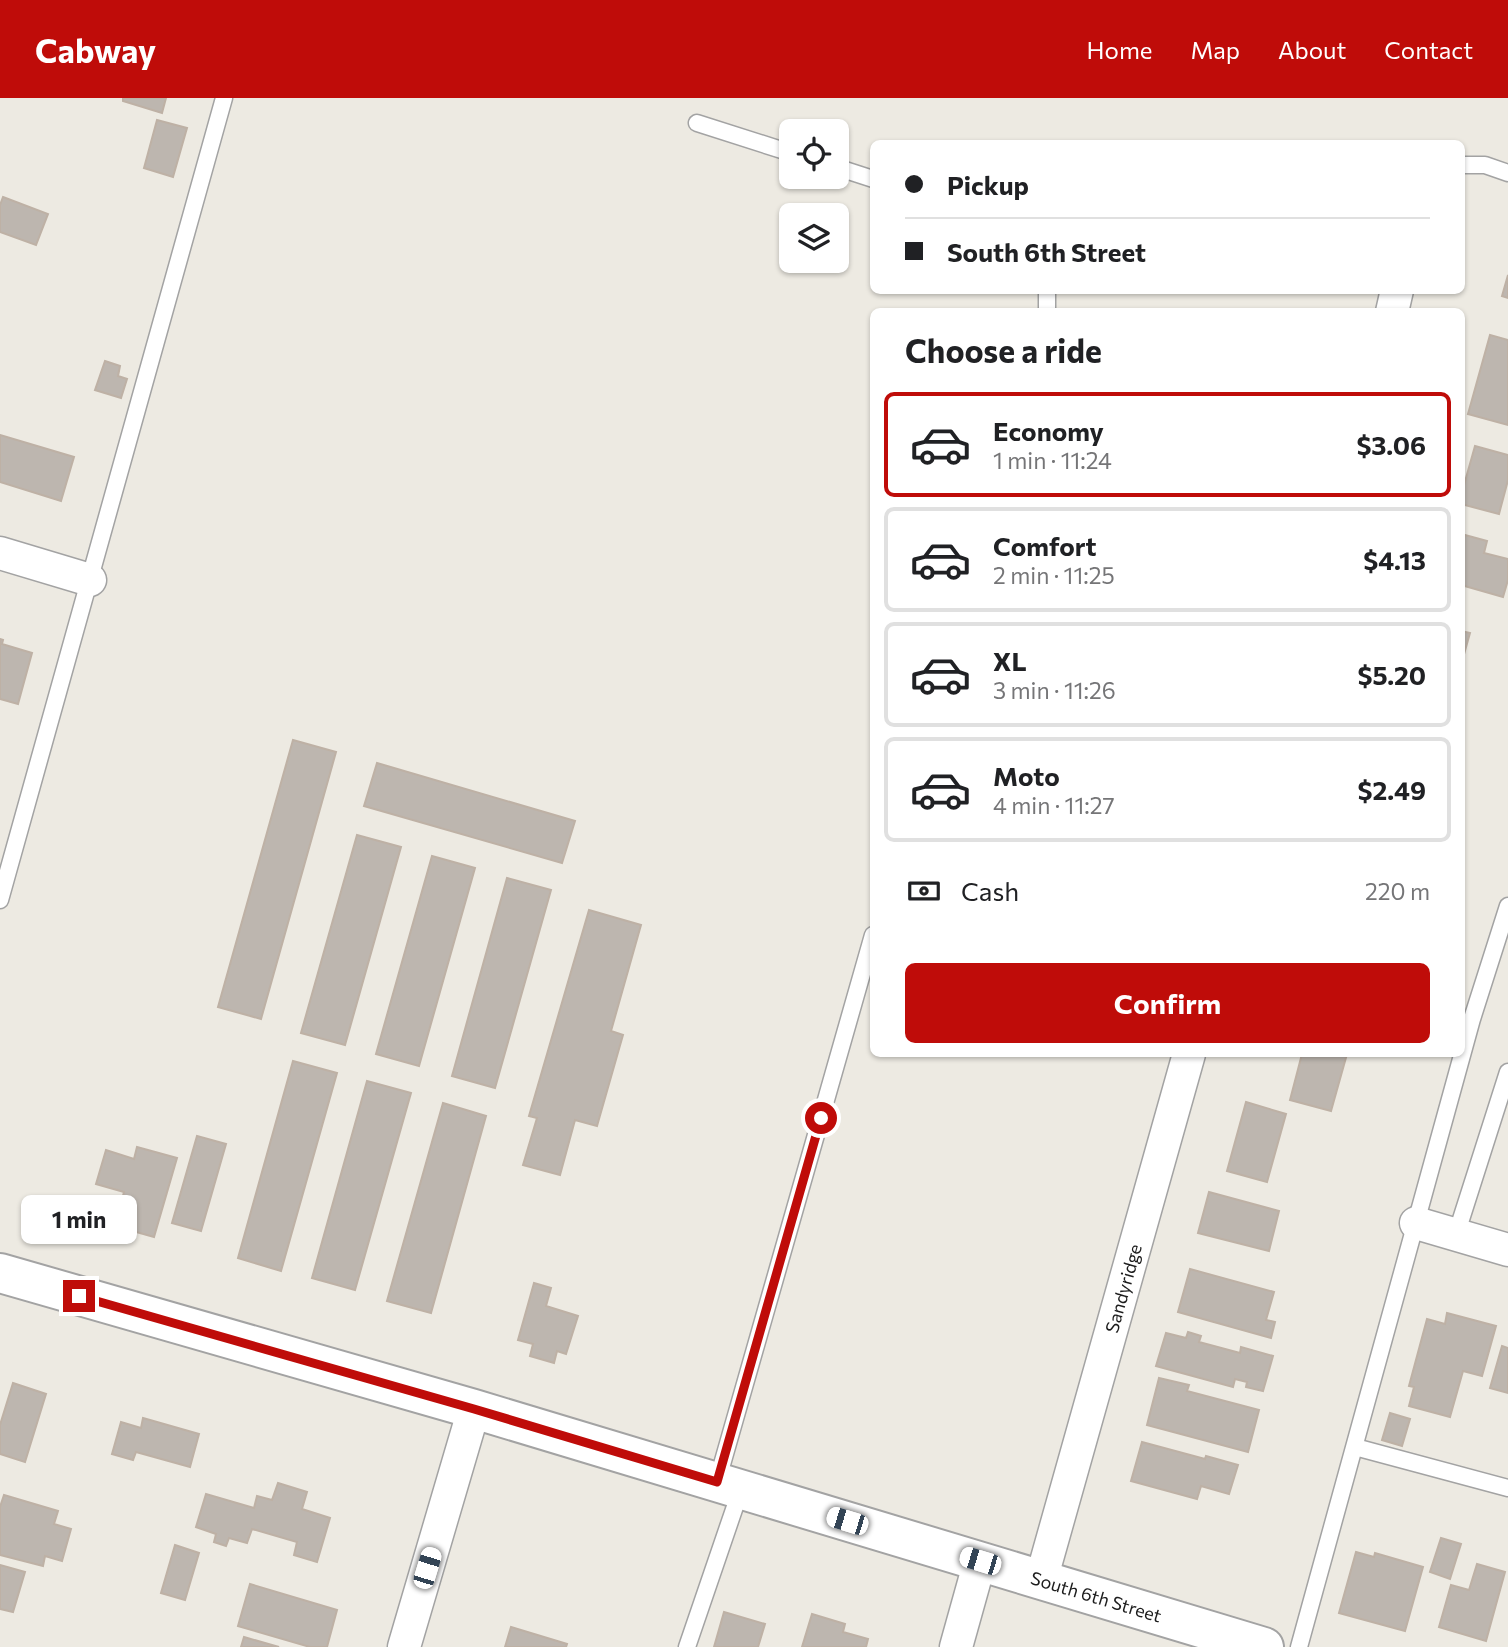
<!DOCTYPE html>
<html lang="en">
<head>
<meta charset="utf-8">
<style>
	:root { --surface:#fff; --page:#f2f2f2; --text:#202124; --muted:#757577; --line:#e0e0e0; --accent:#bf0c09 }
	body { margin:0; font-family:Commissioner,sans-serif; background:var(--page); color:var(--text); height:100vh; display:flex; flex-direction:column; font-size:26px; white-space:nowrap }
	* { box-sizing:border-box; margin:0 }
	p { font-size:23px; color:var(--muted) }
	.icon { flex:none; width:38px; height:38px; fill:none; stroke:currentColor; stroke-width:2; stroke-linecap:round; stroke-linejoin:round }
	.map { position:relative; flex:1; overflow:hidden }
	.sheet { position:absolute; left:870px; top:210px; width:595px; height:749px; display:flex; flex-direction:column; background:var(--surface); border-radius:10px; box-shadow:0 2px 5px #0004 }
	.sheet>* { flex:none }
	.banner { position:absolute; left:870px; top:42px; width:595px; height:154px; border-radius:10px; box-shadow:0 2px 5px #0004; display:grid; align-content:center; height:154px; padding:0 35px; background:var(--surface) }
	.tools { position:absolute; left:779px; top:21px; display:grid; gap:14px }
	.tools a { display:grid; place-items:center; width:70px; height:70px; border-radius:10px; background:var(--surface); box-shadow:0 2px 5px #0004; font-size:35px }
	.end { position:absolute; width:32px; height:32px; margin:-16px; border:9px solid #bf0c09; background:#fff; box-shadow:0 0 0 4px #fff }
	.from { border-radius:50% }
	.bubble { position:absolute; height:49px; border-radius:10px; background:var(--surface); box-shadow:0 2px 5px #0004; font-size:23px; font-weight:700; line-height:49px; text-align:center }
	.car { position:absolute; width:21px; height:42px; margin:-21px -10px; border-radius:9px; box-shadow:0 0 5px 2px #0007; background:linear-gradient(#fff 24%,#345 0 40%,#fff 0 76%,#345 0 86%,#fff 0) }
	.banner b { display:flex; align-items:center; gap:24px; height:66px; font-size:26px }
	.banner b+b { border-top:2px solid var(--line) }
	.banner i { width:18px; height:18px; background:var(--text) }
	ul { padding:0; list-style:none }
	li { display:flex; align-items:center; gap:21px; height:105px; margin:0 14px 10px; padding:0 21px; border:4px solid var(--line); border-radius:10px }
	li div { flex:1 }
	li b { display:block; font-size:26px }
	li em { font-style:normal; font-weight:700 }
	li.on { border-color:var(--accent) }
	li>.icon { width:63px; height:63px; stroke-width:1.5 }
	h2 { padding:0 35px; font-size:32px; line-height:84px }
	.pay { display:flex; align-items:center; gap:18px; height:77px; padding:0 35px; font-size:26px }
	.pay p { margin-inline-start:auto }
	.primary-button { display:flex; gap:14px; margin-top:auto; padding:14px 35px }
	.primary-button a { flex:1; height:80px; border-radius:10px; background:var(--accent); color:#fff; font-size:28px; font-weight:700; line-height:80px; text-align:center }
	header { display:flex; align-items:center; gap:42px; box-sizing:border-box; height:98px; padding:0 35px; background:var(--accent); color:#fff }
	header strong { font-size:33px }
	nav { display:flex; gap:38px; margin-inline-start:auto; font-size:24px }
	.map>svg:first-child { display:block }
	.building { fill:#bdb6af; stroke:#beb1a5; stroke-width:2 }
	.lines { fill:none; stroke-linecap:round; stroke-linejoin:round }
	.service-casing { stroke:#a3a3a3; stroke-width:19 }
	.minor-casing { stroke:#a3a3a3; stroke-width:35 }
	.tertiary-casing { stroke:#a3a3a3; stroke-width:42 }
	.service { stroke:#fff; stroke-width:16 }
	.minor { stroke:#fff; stroke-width:32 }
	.tertiary { stroke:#fff; stroke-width:38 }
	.route { stroke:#bf0c09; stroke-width:9 }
	.labels { text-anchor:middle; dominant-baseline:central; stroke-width:5; stroke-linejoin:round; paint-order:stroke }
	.street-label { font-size:18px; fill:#1c1c1c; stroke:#fff }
</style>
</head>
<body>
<header>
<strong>Cabway</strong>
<nav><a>Home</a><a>Map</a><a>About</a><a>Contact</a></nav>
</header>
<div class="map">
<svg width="1508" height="1549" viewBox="0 0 1508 1549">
	<rect width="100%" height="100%" fill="#edeae2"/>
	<g class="building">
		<polygon points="123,0 166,0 162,15 123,3"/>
		<polygon points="157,22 187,30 173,79 144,70"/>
		<polygon points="3,99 48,116 36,147 0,134 0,107"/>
		<polygon points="1508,177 1508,200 1502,198"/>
		<polygon points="1490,237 1508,242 1508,327 1468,316"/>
		<polygon points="105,263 120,268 118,278 127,281 121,300 95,292"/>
		<polygon points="0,337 74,359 61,403 0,384"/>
		<polygon points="1475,348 1508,357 1508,382 1499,416 1461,406 1461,398"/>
		<polygon points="1465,437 1487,443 1484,455 1508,461 1508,482 1503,499 1461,487 1461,448"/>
		<polygon points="1461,533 1470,535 1461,567"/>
		<polygon points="0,541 3,542 2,546 32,555 18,606 0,601"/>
		<polygon points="293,642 336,654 261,921 218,909"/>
		<polygon points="377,665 575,723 562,765 364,708"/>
		<polygon points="357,737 401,749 345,947 301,935"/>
		<polygon points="432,758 475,770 419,968 376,956"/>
		<polygon points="507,780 551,792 495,990 452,978"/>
		<polygon points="589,812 641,827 611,933 623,937 597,1028 575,1022 560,1077 523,1067 537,1020 529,1018"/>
		<polygon points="1302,956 1347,956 1331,1013 1290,1002"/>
		<polygon points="293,963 337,975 281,1173 238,1160"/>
		<polygon points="367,983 411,995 355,1192 312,1180"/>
		<polygon points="1246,1004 1286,1016 1267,1084 1227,1073"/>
		<polygon points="443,1005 486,1018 431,1215 387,1203"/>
		<polygon points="197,1038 226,1046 201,1133 172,1125"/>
		<polygon points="137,1049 177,1060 154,1139 115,1128 124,1094 96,1086 106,1052 134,1061"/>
		<polygon points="1209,1094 1279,1113 1269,1153 1198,1135"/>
		<polygon points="1190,1171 1274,1194 1266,1222 1275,1224 1271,1240 1178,1214"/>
		<polygon points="534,1185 551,1190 546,1208 578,1218 566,1256 557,1253 554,1265 530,1258 533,1246 518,1242"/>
		<polygon points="1447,1215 1496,1228 1482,1278 1463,1273 1450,1319 1409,1308 1414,1289 1409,1288 1427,1221 1445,1226"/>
		<polygon points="1188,1234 1201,1238 1199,1244 1240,1255 1241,1249 1273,1258 1263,1293 1246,1289 1247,1284 1235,1281 1233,1289 1156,1268 1166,1235 1186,1240"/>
		<polygon points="1502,1248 1508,1250 1508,1295 1490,1290"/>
		<polygon points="1159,1280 1189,1287 1187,1293 1259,1312 1248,1354 1147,1327"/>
		<polygon points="13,1285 46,1296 25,1364 0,1356 0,1327"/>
		<polygon points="1390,1315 1410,1321 1402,1348 1382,1342"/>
		<polygon points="143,1320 199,1336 190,1369 136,1354 133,1362 112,1356 121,1324 141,1330"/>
		<polygon points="1142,1344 1205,1361 1206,1358 1238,1367 1229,1396 1201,1388 1197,1401 1131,1383"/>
		<polygon points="278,1385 307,1394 302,1411 330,1420 317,1464 294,1457 297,1444 252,1431 247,1445 229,1440 226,1448 214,1444 216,1436 196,1429 206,1396 254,1410 257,1398 272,1402"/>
		<polygon points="4,1397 58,1413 54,1426 71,1431 62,1463 45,1458 43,1468 0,1457 0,1409"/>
		<polygon points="1441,1440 1461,1446 1450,1481 1430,1474"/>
		<polygon points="175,1447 199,1455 185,1502 161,1495"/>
		<polygon points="1356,1454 1374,1459 1375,1455 1423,1469 1405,1533 1339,1515"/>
		<polygon points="1477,1466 1505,1474 1486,1543 1439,1529 1451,1487 1469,1492"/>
		<polygon points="0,1467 25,1474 13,1514 0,1511"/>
		<polygon points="250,1486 337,1512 327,1549 310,1549 238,1528"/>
		<polygon points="724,1514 765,1526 758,1549 714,1549"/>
		<polygon points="812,1516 845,1526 843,1534 868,1541 866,1549 802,1549"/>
		<polygon points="511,1529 567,1546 566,1549 505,1549"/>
		<polygon points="244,1539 279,1549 241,1549"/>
	</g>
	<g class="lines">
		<g class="service-casing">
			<g id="service">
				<polyline points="697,25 791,55"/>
				<polyline points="1461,67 1485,67 1508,75"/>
				<polyline points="836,69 873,81"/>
				<polyline points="1047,192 1047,214"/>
				<polyline points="0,802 224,0"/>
				<polyline points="1456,1137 1508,974"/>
				<polyline points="1355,1349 1508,1390"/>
				<polyline points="717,1384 873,837"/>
				<polyline points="687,1549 741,1391"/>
				<polyline points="1299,1549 1472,921 1508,808"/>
			</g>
		</g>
		<g class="minor-casing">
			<g id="minor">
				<polyline points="1392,214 1397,192"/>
				<polyline points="0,455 90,482"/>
				<polyline points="1416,1125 1508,1152"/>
				<path id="s1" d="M1041,1482L1189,956"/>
				<polyline points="404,1549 474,1311"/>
				<polyline points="956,1549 980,1463"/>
			</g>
		</g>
		<g class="tertiary-casing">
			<g id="tertiary">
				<path id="s2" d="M0,1175L474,1311L1264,1549"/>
			</g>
		</g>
		<use href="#service" class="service"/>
		<use href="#minor" class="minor"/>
		<use href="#tertiary" class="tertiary"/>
	</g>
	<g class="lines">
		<polyline class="route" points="79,1198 474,1311 717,1384 821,1020"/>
	</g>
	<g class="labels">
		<g class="street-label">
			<text stroke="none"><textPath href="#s1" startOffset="303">Sandyridge</textPath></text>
			<text stroke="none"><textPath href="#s2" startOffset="1143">South 6th Street</textPath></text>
		</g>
	</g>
</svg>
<div class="tools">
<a><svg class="icon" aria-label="locate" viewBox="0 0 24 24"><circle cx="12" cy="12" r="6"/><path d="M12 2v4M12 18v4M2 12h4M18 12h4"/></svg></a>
<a><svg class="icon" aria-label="layers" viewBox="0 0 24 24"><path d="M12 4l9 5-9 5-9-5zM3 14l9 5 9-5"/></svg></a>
</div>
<i class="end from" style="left:821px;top:1020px"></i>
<i class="end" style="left:79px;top:1198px"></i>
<div class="bubble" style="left:21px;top:1097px;width:116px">1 min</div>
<i class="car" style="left:847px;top:1423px;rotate:287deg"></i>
<i class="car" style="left:980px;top:1463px;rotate:287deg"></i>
<i class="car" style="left:427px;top:1470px;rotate:17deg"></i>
<div class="banner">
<b><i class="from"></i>Pickup</b>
<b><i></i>South 6th Street</b>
</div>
<section class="sheet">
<h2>Choose a ride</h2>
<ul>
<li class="on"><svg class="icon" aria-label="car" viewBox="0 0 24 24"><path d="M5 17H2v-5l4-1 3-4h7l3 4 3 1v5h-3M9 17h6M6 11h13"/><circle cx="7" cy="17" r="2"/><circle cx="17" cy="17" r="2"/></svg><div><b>Economy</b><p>1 min · 11:24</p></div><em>$3.06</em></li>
<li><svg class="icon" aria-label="car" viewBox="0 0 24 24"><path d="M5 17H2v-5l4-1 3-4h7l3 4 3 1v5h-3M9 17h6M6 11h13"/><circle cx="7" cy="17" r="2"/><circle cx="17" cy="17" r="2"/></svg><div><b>Comfort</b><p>2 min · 11:25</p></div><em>$4.13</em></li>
<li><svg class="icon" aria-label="car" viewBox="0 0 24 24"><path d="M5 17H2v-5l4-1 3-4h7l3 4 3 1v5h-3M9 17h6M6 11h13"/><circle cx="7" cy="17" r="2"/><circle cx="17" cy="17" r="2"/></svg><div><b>XL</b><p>3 min · 11:26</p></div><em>$5.20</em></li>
<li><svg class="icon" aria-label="car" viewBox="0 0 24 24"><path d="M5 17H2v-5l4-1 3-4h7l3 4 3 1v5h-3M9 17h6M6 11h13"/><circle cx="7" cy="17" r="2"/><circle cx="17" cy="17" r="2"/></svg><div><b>Moto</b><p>4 min · 11:27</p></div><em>$2.49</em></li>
</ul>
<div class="pay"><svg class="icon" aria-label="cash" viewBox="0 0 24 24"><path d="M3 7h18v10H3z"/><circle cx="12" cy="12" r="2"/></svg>Cash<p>220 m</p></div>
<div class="primary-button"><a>Confirm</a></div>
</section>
</div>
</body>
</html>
